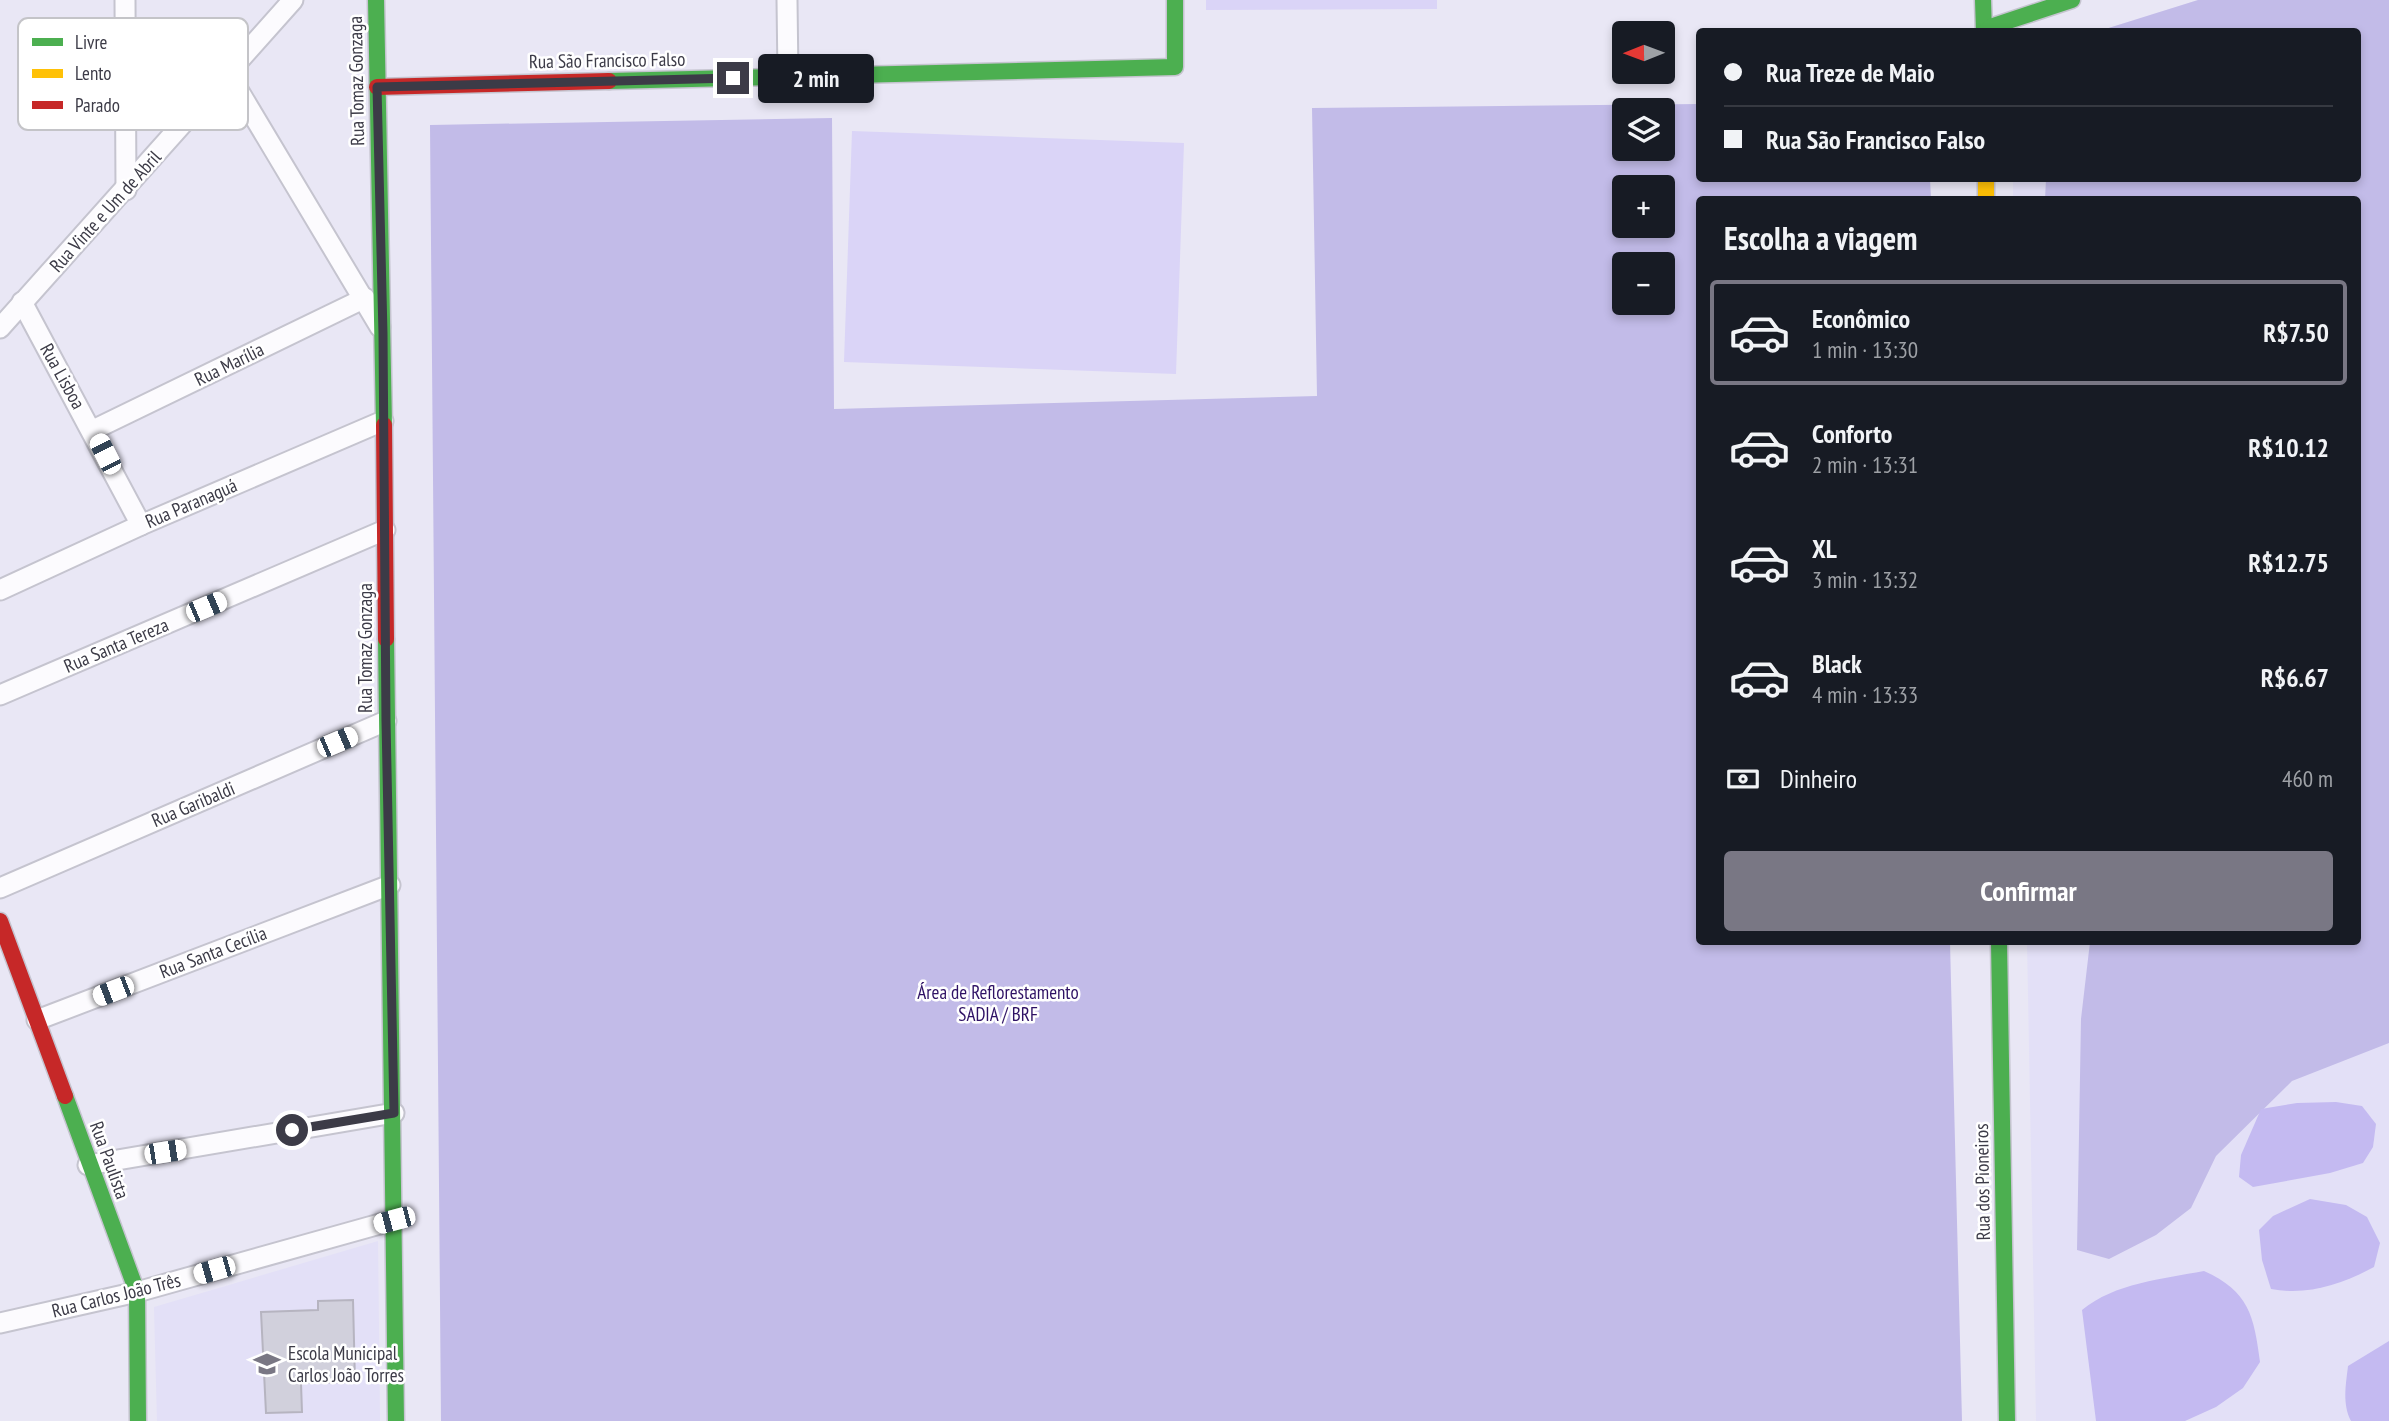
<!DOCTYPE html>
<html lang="pt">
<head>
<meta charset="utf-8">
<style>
	:root { --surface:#171b24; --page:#242831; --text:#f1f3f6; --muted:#9ea1a6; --line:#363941; --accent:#797784 }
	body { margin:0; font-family:"PT Sans Narrow",sans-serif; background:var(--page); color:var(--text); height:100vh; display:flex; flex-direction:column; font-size:26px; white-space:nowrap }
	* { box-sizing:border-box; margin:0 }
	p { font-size:23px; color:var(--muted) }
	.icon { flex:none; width:38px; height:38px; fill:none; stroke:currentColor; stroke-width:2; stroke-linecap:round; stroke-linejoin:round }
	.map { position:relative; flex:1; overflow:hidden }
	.panel { position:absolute; left:1696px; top:196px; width:665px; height:749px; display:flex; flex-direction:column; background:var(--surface); border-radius:7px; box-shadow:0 4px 10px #0003 }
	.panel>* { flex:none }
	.banner { position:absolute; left:1696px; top:28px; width:665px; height:154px; border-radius:7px; box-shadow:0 4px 10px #0003; display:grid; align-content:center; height:154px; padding:0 28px; background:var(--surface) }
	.needle { width:46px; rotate:269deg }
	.fabs { position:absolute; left:1612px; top:21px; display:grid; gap:14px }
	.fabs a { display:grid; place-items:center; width:63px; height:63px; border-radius:7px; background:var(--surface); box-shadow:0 4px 10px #0003; font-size:35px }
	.end { position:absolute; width:32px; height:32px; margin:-16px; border:9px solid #3c3b47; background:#fff; box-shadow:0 0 0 4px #fff }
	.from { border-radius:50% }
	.bubble { position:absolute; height:49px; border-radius:7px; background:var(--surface); box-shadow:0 4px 10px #0003; font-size:23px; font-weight:700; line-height:49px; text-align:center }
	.car { position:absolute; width:21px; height:42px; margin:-21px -10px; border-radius:9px; box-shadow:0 0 5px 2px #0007; background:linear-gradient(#fff 24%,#345 0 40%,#fff 0 76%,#345 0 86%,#fff 0) }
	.banner b { display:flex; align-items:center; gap:24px; height:66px; font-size:26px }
	.banner b+b { border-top:2px solid var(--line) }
	.banner i { width:18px; height:18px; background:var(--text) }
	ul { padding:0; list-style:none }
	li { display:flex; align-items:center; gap:21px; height:105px; margin:0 14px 10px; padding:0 14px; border:4px solid transparent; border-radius:7px }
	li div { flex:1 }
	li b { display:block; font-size:26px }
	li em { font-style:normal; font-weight:700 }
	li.active { border-color:var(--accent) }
	li>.icon { width:63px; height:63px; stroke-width:1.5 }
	h2 { padding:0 28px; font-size:32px; line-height:84px }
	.pay { display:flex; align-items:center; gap:18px; height:77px; padding:0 28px; font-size:26px }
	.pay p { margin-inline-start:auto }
	.button { display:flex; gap:14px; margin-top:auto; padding:14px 28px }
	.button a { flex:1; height:80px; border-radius:7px; background:var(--accent); color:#fff; font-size:28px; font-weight:700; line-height:80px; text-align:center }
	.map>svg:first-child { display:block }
	.built { fill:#e3e0f7 }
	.green { fill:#dad4f7 }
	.forest { fill:#c2bbe8; fill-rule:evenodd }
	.water { fill:#c4baf1 }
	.building { fill:#d1d0dc; stroke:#b6b4c0; stroke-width:2 }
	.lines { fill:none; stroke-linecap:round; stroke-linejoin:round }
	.street-casing { stroke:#c5c4cf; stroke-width:23 }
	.fast-casing { stroke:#c5c4cf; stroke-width:19 }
	.slow-casing { stroke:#c5c4cf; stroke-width:19 }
	.jam-casing { stroke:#c5c4cf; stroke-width:19 }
	.street { stroke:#fcfbfe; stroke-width:19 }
	.fast { stroke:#4caf50; stroke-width:16 }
	.slow { stroke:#ffc107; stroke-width:16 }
	.jam { stroke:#c62828; stroke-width:16 }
	.route { stroke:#3c3b47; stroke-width:9 }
	.labels { text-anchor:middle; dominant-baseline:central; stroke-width:5; stroke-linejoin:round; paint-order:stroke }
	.street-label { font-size:19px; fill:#3c3b47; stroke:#fff }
	.park-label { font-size:19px; fill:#2f1265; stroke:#fff }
	.poi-label { font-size:19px; fill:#3c3b47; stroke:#fff; text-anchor:start }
	.key { fill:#fff; stroke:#c4c4c8; stroke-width:2 }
	.key-label { font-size:19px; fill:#3c3b47 }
</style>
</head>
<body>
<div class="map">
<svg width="2389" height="1421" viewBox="0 0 2389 1421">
	<rect width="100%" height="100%" fill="#e9e7f5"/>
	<g class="built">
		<polygon points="2198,0 2389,0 2389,1421 2036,1421 2027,942 2357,942 2357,200 2013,199 2013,179 2357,178 2357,32 2099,31"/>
		<polygon points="378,1241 380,1421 157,1421 154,1307"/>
	</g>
	<g class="green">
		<polygon points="1206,0 1437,0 1437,9 1206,10"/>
		<polygon points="852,131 1184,143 1176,374 844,362"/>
	</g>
	<g class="forest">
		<polygon points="2198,0 2389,0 2389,1043 2292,1081 2216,1156 2191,1208 2156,1235 2109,1259 2077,1250 2081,1019 2090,942 2357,942 2357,200 2045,200 2046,179 2357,178 2357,32 2099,31"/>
		<path d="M1699,104V178L1930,179L1931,199L1699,200V942H1950L1962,1421H441L430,125L832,118L834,409L1317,396L1312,108ZM1624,110H1662V149H1624ZM1624,187H1662V226H1624ZM1624,264H1662V303H1624Z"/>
	</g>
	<g class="water">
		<polygon points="2336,1102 2362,1106 2376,1124 2373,1147 2363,1163 2330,1173 2253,1187 2239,1177 2241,1155 2261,1109 2297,1103"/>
		<path d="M2310,1199L2346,1205L2367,1217L2380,1243L2374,1267C2342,1284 2308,1296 2271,1289L2262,1260L2259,1230L2273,1216Z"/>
		<path d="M2204,1271C2249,1291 2254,1316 2260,1362L2243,1388L2216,1407L2185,1421H2096L2082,1310C2115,1283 2162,1279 2204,1271Z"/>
		<path d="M2389,1341V1421H2351C2342,1404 2346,1384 2348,1366Z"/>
	</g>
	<polygon class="building" points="353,1300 355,1382 301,1383 302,1412 266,1413 261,1312 318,1310 318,1301"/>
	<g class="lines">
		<g class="street-casing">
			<g id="street">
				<polyline points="125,0 126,190"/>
				<polyline points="787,0 788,76"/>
				<polyline points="228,73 380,327"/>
				<polyline points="22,302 141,525"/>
				<polyline points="0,328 293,0"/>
				<polyline points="93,430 365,298"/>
				<polyline points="0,590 141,525 383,421"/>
				<polyline points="0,695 385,530"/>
				<polyline points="0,888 386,721"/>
				<polyline points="37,1020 390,885"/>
				<polyline points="88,1165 394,1113"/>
				<polyline points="0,1323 137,1292 394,1220"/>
			</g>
		</g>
		<g class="fast-casing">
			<g id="fast">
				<polyline points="376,0 384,425"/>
				<polyline points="1983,0 1984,32"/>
				<polyline points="1985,32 1993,26 2072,0"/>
				<polyline points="609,81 1175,67 1175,0"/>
				<polyline points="386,639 396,1421"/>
				<polyline points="1999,942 2007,1421"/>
				<polyline points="65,1096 137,1292 138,1421"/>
			</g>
		</g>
		<g class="slow-casing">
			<polyline id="slow" points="1986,178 1986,200"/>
		</g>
		<g class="jam-casing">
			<g id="jam">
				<polyline points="377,87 609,81"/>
				<polyline points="384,425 386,639"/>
				<polyline points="0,921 65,1096"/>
			</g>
		</g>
		<use href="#street" class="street"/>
		<use href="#fast" class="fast"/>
		<use href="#slow" class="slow"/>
		<use href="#jam" class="jam"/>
	</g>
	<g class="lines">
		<polyline class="route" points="292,1130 394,1113 386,721 383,334 377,87 733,78"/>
	</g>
	<defs>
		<g id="school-bare" transform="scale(2.1)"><path d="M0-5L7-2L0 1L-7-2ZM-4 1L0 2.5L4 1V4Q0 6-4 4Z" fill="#797784" stroke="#fff" stroke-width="2.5" paint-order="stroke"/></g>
	</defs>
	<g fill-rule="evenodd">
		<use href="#school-bare" x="267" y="1364"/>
	</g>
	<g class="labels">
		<g class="street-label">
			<text transform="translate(607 60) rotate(-1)">Rua São Francisco Falso</text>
			<text transform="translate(356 81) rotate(-91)">Rua Tomaz Gonzaga</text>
			<text transform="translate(105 211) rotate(-48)">Rua Vinte e Um de Abril</text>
			<text transform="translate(229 364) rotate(-26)">Rua Marília</text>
			<text transform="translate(63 376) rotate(61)">Rua Lisboa</text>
			<text transform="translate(191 503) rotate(-23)">Rua Paranaguá</text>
			<text transform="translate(116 645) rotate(-23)">Rua Santa Tereza</text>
			<text transform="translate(365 648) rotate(-90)">Rua Tomaz Gonzaga</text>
			<text transform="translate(193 804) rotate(-23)">Rua Garibaldi</text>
			<text transform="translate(213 952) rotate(-21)">Rua Santa Cecília</text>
			<text transform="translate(110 1160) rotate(70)">Rua Paulista</text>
			<text transform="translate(1982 1182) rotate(-91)">Rua dos Pioneiros</text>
			<text transform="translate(116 1295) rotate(-14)">Rua Carlos João Três</text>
		</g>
		<g class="park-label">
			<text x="998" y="992">Área de Reflorestamento<tspan x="998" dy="22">SADIA / BRF</tspan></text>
		</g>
		<g class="poi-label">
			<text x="288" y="1353">Escola Municipal<tspan x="288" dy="22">Carlos João Torres</tspan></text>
		</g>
	</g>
	<rect x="18" y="18" width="230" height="112" rx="10" class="key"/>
	<rect x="32" y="38" width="31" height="8" fill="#4caf50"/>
	<rect x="32" y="69" width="31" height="9" fill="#ffc107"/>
	<rect x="32" y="101" width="31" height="8" fill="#c62828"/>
	<g class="key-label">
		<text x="75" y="49">Livre</text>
		<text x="75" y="80">Lento</text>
		<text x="75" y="112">Parado</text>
	</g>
</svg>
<div class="fabs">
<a><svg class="needle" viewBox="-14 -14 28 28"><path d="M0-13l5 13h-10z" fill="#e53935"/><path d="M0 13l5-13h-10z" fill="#9ea1a6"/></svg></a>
<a><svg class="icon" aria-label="layers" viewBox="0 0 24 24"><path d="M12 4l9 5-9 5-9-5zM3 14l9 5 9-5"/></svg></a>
<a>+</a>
<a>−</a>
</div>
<i class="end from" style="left:292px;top:1130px"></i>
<i class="end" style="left:733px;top:78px"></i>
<div class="bubble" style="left:758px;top:54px;width:116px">2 min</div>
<i class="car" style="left:105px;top:454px;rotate:333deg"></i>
<i class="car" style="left:206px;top:607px;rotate:67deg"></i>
<i class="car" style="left:337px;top:742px;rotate:67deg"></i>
<i class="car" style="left:113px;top:991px;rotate:249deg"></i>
<i class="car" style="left:165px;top:1152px;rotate:81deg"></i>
<i class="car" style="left:394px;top:1220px;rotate:255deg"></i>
<i class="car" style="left:214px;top:1270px;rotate:254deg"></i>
<div class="banner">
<b><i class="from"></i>Rua Treze de Maio</b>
<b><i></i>Rua São Francisco Falso</b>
</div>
<section class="panel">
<h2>Escolha a viagem</h2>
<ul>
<li class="active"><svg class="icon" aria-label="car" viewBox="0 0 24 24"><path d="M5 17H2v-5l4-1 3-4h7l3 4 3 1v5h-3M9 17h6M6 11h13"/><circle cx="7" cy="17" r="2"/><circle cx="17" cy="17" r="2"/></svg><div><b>Econômico</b><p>1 min · 13:30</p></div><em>R$7.50</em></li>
<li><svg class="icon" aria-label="car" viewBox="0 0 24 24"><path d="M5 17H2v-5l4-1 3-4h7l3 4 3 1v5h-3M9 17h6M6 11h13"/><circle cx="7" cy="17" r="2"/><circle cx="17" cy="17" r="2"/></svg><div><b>Conforto</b><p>2 min · 13:31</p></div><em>R$10.12</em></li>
<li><svg class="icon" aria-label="car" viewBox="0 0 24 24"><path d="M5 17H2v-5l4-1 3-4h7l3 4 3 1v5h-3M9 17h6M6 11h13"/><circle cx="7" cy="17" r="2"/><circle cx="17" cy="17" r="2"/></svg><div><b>XL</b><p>3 min · 13:32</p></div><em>R$12.75</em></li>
<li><svg class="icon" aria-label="car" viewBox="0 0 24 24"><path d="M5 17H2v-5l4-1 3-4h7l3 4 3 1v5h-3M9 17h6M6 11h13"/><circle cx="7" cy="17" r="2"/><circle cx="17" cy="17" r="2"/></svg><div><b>Black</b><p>4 min · 13:33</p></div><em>R$6.67</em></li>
</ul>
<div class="pay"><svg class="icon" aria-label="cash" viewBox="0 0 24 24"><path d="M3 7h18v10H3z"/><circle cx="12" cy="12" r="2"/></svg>Dinheiro<p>460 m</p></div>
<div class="button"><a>Confirmar</a></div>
</section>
</div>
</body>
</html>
